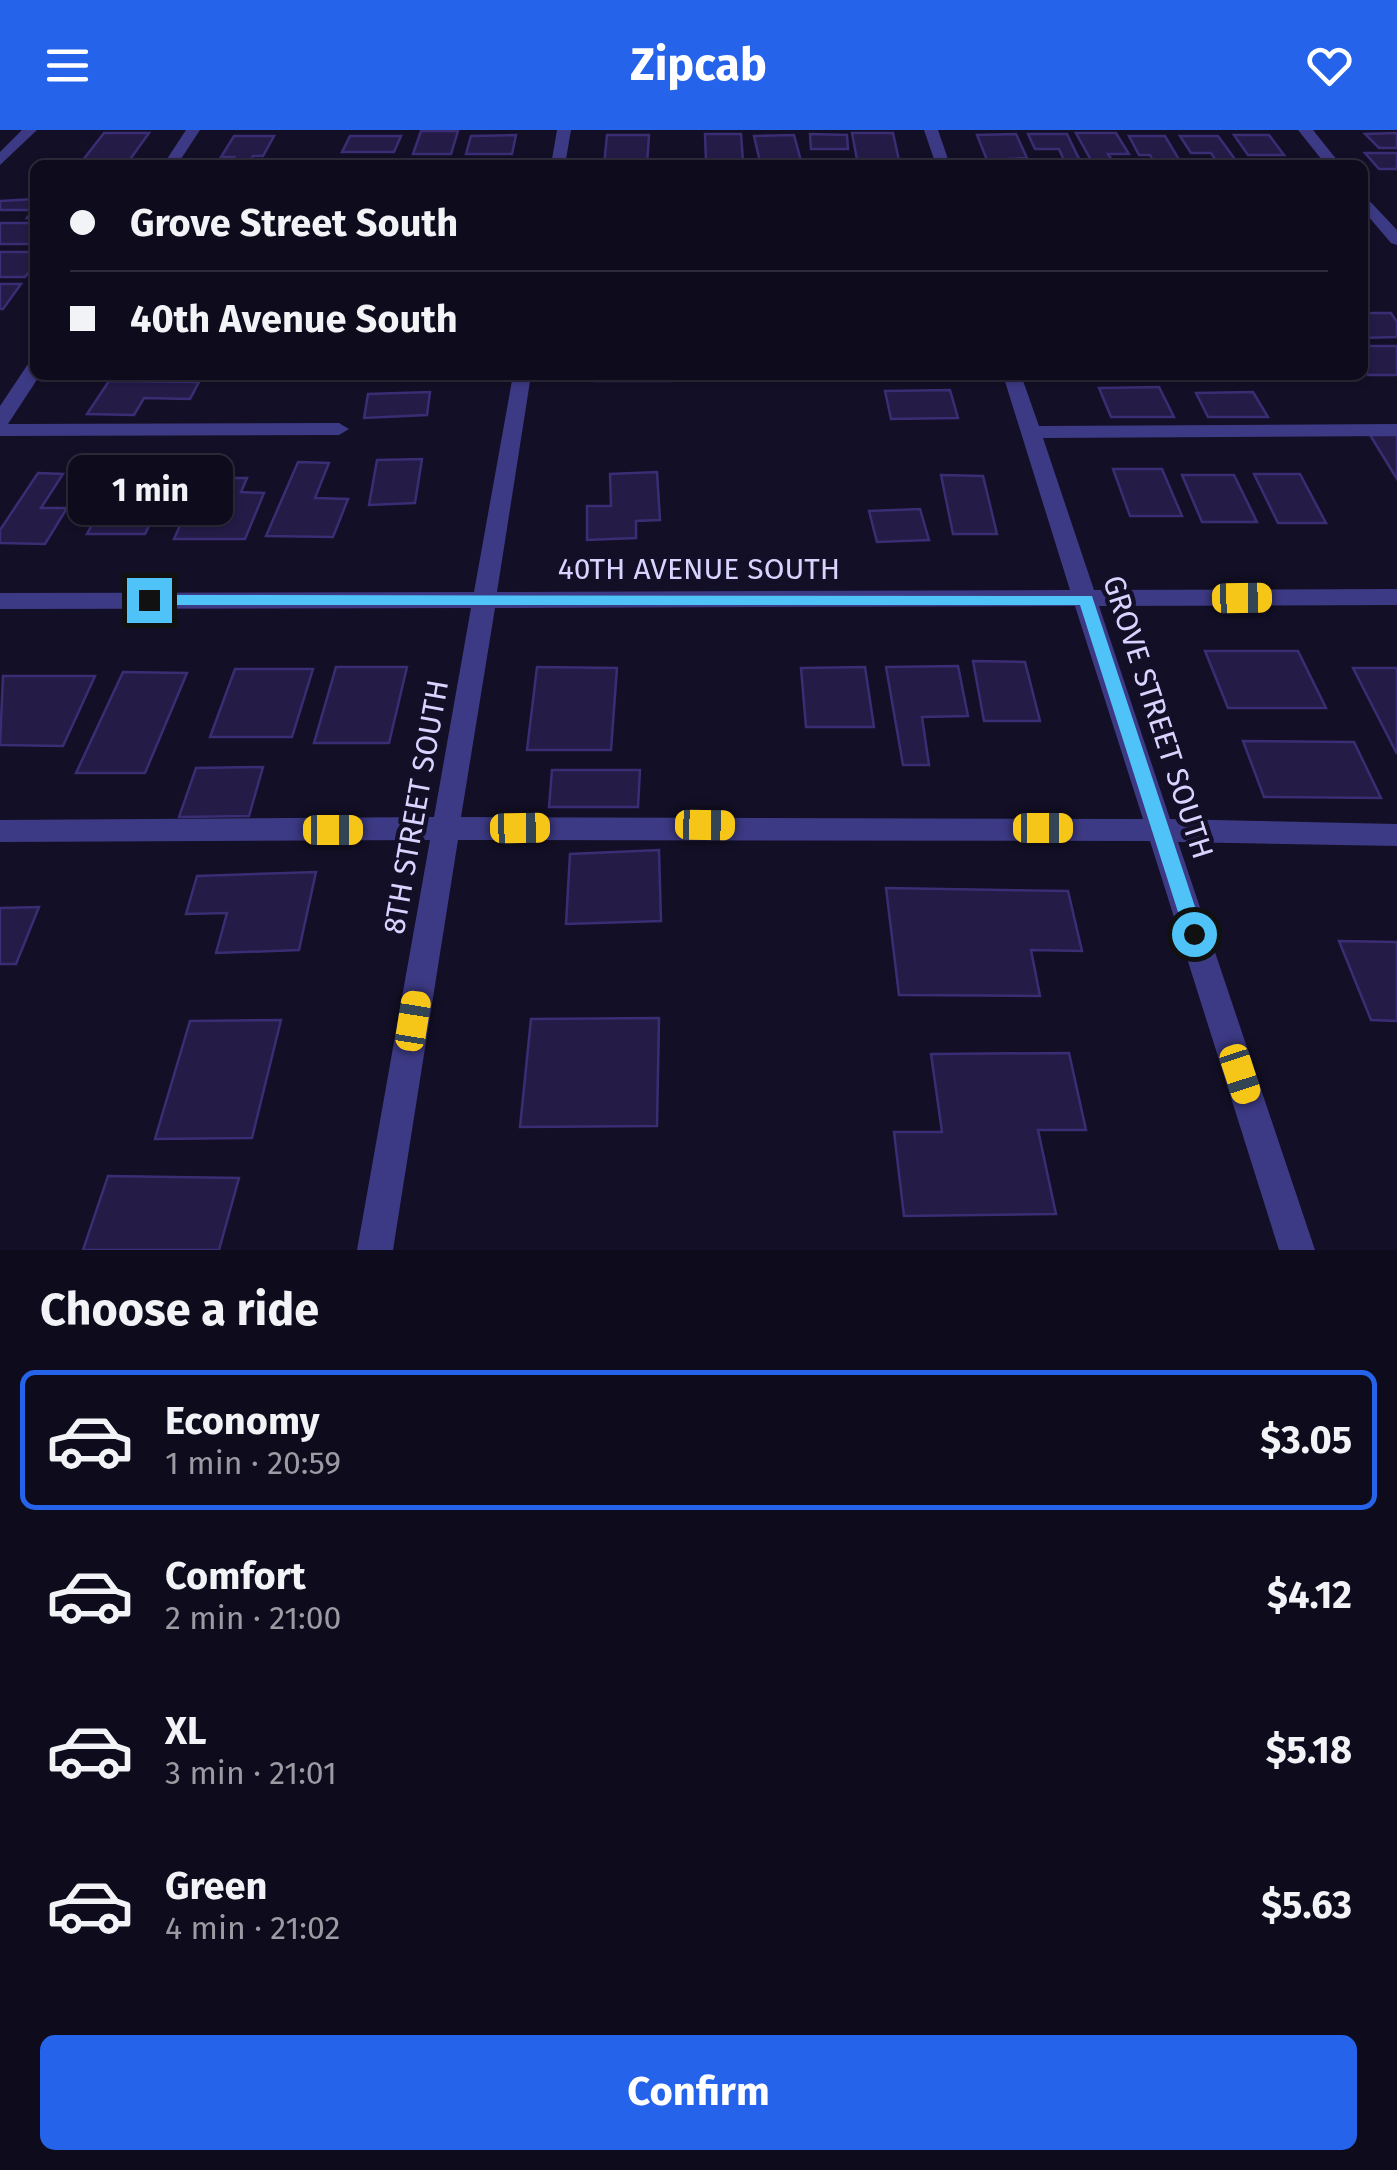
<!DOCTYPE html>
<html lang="en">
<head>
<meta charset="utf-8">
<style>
	:root { --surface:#0e0b1c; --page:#1c1929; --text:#f1f3f6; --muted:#9b9ba3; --line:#2e2b3b; --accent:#2563eb }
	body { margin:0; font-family:"Fira Sans",sans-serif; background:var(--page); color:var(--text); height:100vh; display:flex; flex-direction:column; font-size:38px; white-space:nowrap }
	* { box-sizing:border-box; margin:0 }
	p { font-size:32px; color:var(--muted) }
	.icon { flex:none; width:55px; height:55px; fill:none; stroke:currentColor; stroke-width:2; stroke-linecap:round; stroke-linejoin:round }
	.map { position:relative; height:1120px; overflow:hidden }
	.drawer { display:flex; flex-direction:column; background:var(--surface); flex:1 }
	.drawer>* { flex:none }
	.hud { position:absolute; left:30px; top:30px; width:1338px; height:220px; border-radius:15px; box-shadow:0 2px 8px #0004,0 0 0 2px var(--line); display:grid; align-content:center; height:220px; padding:0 40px; background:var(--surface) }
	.end { position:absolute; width:45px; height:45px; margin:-22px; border:12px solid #4fc3f7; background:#111; box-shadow:0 0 0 5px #111 }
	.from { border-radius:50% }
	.bubble { position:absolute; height:70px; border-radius:15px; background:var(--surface); box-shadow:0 2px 8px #0004,0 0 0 2px var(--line); font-size:32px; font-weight:700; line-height:70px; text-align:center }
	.car { position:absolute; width:30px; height:60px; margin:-30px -15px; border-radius:12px; box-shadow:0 0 8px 2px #0007; background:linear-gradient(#f5c518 24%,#345 0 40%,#f5c518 0 76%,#345 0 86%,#f5c518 0) }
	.hud b { display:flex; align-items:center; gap:35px; height:95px; font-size:38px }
	.hud b+b { border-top:2px solid var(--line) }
	.hud i { width:25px; height:25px; background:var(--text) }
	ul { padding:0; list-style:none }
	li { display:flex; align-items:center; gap:30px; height:140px; margin:0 20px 15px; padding:0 20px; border:5px solid transparent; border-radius:15px }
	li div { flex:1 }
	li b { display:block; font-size:38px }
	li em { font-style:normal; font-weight:700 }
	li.on { border-color:var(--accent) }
	li>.icon { width:90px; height:90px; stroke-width:1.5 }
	h2 { padding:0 40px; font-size:45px; line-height:120px }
	.action { display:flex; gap:20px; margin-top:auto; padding:20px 40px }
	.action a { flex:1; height:115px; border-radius:15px; background:var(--accent); color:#fff; font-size:40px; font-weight:700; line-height:115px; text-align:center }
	header { display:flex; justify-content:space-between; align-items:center; height:130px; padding:0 40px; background:var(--accent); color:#fff; font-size:45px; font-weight:700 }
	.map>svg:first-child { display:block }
	.building { fill:#241b47; stroke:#3b2d73; stroke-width:2.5 }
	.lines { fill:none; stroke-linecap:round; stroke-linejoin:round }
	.minor { fill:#3d3a85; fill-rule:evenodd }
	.route { fill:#4fc3f7 }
	.labels { text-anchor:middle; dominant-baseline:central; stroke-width:9; stroke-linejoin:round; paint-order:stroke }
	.street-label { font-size:30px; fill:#d9d4ff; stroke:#130f26 }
</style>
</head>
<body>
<header><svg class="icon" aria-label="menu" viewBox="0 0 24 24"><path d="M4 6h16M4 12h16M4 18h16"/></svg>Zipcab<svg class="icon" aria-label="heart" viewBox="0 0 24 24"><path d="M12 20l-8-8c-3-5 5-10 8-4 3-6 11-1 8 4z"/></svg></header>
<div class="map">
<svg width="1397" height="1120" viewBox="0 0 1397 1120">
	<rect width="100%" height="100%" fill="#130f26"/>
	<g class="building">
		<polygon points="421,1 458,1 451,24 413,24"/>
		<polygon points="104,3 149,3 126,35 79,35"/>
		<polygon points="852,3 893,3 900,35 858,35"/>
		<polygon points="1076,3 1116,3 1129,24 1108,24 1113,32 1092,32"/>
		<polygon points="1397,3 1397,18 1379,18 1365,4"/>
		<polygon points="705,4 741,4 743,31 706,31"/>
		<polygon points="810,4 847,5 848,19 811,19"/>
		<polygon points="1016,4 1027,28 1007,29 1010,35 989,35 977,5"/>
		<polygon points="1028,4 1067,4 1082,35 1066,35 1059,19 1035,19"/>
		<polygon points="516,5 512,24 466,24 471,6"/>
		<polygon points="607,5 649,5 647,35 604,35"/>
		<polygon points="794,5 801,31 760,32 754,6"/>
		<polygon points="1234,5 1269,5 1284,25 1248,25"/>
		<polygon points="234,6 274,6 263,26 253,26 249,35 229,35 234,27 221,27"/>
		<polygon points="350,6 401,6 394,22 342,22"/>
		<polygon points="1129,6 1165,6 1181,33 1154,32 1150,25 1139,25"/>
		<polygon points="1180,6 1218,6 1237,32 1217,32 1211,23 1191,23"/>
		<polygon points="1365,23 1397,23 1397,39 1379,39"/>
		<polygon points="34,69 35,88 27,88 33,80 0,80 0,71"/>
		<rect x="0" y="93" width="35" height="21"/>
		<polygon points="0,122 35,122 35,134 25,147 0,147"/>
		<polygon points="0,154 21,154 3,179 0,179"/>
		<polygon points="1362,183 1391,183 1397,192 1397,207 1362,208"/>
		<polygon points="1362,216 1397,216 1397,245 1368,245 1362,236"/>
		<polygon points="595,245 671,245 670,251 595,251"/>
		<polygon points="840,245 935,245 936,247 841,249"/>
		<polygon points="109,251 199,252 190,269 144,268 134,285 87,284"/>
		<polygon points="1159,257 1174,287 1111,287 1099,258"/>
		<polygon points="950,260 958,288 891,289 885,261"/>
		<polygon points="430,262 427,285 364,288 368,264"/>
		<polygon points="1253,262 1268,287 1208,287 1196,263"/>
		<polygon points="1370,305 1397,305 1397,349"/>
		<polygon points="422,329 415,373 369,375 377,330"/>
		<polygon points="298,332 329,333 315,368 348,369 333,407 266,406"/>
		<polygon points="153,333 181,333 145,404 87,404 107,367 135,367"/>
		<polygon points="1113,339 1162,339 1182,386 1130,386"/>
		<polygon points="657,342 660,390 636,391 636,408 587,410 587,376 611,376 610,344"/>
		<polygon points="38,343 63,344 41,378 67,378 45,414 0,413 0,400"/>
		<polygon points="1254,344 1300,344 1326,393 1278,393"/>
		<polygon points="941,345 983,346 997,404 953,404"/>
		<polygon points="1182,345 1234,345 1257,392 1202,392"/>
		<polygon points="224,348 247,348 241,362 264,363 245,409 174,409 195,362 218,362"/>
		<polygon points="920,379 929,410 877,412 869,381"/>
		<polygon points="1205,521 1298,521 1326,578 1228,578"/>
		<polygon points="973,531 1025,532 1040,591 984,591"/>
		<polygon points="958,536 968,586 922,587 929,635 903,635 886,537"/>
		<polygon points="336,537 407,537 389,613 314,613"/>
		<polygon points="537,537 617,538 611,620 527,620"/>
		<polygon points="865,537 874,597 806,597 801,538"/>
		<polygon points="1353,538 1397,538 1397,624"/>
		<polygon points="235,539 313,539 292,607 210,607"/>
		<polygon points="123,542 187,543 145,643 76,643"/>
		<polygon points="3,546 95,546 63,616 0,615"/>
		<polygon points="1243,611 1354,612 1381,668 1264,667"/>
		<polygon points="263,637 249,686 179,687 196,638"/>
		<polygon points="552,640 640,640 638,677 549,677"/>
		<polygon points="659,720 661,791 566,794 570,724"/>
		<polygon points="316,742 299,820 216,823 227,783 186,784 197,746"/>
		<polygon points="886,758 1068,761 1082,821 1031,820 1040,866 899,865"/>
		<polygon points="39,777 16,834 0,834 0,778"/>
		<polygon points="1339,811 1397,812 1397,891 1371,890"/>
		<polygon points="659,888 657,996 520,997 531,889"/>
		<polygon points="281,890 252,1008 155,1009 190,891"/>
		<polygon points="1069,923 1086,1000 1038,1000 1056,1084 904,1086 894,1002 942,1002 931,924"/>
		<polygon points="108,1046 239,1048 219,1120 83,1120"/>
	</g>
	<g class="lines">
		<g class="minor">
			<polygon points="22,0 37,0 0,35 0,22"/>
			<polygon points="186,0 200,0 177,35 163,35"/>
			<polygon points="557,0 571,0 565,35 551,35"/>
			<polygon points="924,0 938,0 950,35 936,35"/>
			<polygon points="1298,0 1313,0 1341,35 1326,35"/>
			<polygon points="1362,63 1397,100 1397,115 1391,113 1362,79"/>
			<polygon points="35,232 35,245 40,245 8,294 339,293 349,299 339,305 0,306 0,276 28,234"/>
			<path d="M513,245H531L497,462L1070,460L1003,245H1021L1039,296L1397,294V306L1043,308L1094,460L1397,459V475L1099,476L1170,689L1397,694V716L1178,712L1315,1120H1279L1150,711L458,710L393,1120H357L430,710L0,712V690L434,687L471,478L0,479V463L474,462ZM1075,476L1143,689L461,687L495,478Z"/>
		</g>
	</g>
	<polygon class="route" points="149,465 1092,466 1204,804 1194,812 1185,804 1080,475 149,475 141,470"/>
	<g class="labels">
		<g class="street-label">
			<text x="699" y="439">40TH AVENUE SOUTH</text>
			<text transform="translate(1158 587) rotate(72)">GROVE STREET SOUTH</text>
			<text transform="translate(416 677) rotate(-80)">8TH STREET SOUTH</text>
		</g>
	</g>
</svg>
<i class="end from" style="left:1194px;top:804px"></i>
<i class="end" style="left:149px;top:470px"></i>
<div class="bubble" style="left:68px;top:325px;width:165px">1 min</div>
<i class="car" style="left:1242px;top:468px;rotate:89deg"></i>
<i class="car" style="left:705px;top:695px;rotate:91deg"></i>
<i class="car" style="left:520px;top:698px;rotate:89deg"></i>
<i class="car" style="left:1043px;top:698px;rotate:90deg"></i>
<i class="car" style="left:333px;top:700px;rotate:90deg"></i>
<i class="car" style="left:413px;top:891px;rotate:9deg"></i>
<i class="car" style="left:1240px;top:944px;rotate:162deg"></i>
<div class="hud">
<b><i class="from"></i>Grove Street South</b>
<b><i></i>40th Avenue South</b>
</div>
</div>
<section class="drawer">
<h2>Choose a ride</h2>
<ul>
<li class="on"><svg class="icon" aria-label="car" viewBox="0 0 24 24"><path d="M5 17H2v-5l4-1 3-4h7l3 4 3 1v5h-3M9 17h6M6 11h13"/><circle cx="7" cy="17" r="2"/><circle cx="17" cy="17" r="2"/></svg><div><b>Economy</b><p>1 min · 20:59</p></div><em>$3.05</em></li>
<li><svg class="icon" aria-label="car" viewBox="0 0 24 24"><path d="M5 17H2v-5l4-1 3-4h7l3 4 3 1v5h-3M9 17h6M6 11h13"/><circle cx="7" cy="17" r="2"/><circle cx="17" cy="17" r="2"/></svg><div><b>Comfort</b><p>2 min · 21:00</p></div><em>$4.12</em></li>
<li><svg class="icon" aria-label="car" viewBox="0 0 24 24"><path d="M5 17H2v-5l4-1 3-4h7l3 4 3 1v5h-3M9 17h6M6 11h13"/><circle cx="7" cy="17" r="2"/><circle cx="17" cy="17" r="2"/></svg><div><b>XL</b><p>3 min · 21:01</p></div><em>$5.18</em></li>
<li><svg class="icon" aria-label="car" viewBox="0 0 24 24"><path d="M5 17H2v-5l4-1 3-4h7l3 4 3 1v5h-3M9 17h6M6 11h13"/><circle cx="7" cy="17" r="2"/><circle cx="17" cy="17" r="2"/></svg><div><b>Green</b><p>4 min · 21:02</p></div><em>$5.63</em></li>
</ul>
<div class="action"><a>Confirm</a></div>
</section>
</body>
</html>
